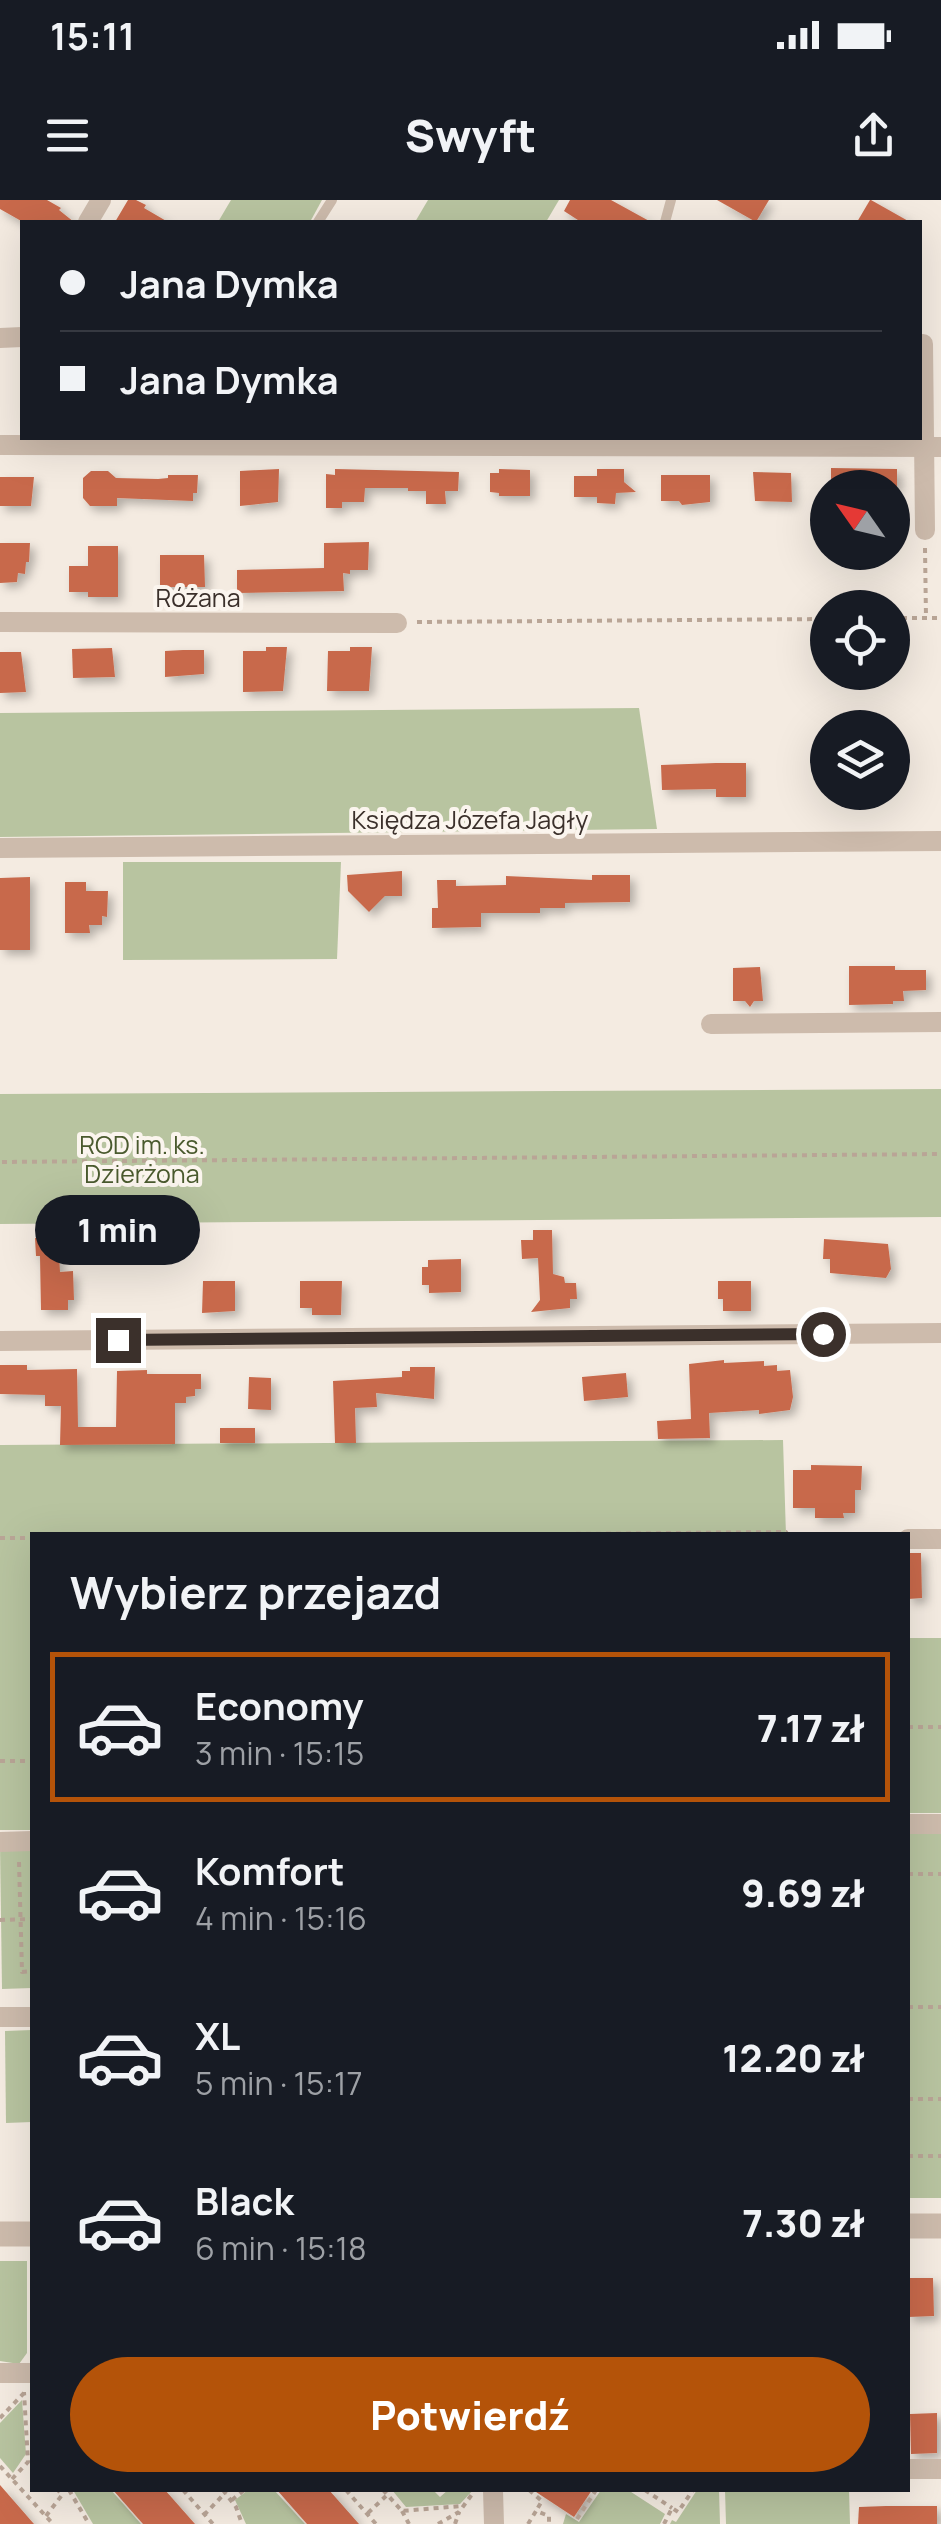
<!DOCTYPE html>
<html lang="pl">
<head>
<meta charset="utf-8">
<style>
	:root { --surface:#171b24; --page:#20242c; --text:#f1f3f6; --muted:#9ea1a6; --line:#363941; --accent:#b45309 }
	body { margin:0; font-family:Manrope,sans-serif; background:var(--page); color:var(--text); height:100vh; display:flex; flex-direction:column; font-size:38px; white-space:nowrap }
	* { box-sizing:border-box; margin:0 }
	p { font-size:32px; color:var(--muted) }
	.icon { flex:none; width:55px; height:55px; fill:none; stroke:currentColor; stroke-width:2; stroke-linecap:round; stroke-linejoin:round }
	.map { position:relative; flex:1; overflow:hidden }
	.sheet { position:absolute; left:30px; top:1332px; width:880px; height:960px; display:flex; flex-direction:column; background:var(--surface); border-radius:0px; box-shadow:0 10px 40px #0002 }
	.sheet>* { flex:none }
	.hud { position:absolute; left:20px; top:20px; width:902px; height:220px; border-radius:0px; box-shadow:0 10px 40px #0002; display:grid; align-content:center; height:220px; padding:0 40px; background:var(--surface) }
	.needle { width:65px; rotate:304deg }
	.controls { position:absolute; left:810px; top:270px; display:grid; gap:20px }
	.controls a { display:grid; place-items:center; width:100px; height:100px; border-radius:50%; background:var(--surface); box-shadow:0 10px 40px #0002; font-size:50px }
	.end { position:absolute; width:45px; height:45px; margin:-22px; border:12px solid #3b302b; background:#fff; box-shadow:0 0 0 5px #fff }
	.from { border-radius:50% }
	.bubble { position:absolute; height:70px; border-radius:35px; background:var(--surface); box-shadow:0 10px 40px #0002; font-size:32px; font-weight:800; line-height:70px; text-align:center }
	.hud b { display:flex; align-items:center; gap:35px; height:95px; font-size:38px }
	.hud b+b { border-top:2px solid var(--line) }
	.hud i { width:25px; height:25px; background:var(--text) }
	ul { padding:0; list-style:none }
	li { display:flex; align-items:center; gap:30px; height:150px; margin:0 20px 15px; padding:0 20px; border:5px solid transparent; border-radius:0px }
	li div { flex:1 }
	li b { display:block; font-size:38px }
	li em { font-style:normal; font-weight:800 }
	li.selected { border-color:var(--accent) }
	li>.icon { width:90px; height:90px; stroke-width:1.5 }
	h2 { padding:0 40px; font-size:45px; line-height:120px }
	.cta { display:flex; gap:20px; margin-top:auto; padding:20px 40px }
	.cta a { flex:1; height:115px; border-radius:60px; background:var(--accent); color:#fff; font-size:40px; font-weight:800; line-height:115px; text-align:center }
	.status { display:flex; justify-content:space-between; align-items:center; height:70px; padding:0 50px; background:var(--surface); direction:ltr }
	.status svg { height:28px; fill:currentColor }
	header { display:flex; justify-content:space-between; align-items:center; height:130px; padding:0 40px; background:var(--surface); font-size:45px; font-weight:800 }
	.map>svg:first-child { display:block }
	.green { fill:#b8c4a0 }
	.building { fill:#c8694b; filter:url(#shadow) }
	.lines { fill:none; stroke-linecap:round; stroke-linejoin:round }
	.path { stroke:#b9a596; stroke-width:4; stroke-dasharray:5 5; stroke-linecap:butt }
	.service { stroke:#cdbbac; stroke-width:10 }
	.minor { stroke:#cdbbac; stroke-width:20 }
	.tertiary { stroke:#cdbbac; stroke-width:25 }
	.route { stroke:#3b302b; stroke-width:12 }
	.labels { text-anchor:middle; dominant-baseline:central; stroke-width:8; stroke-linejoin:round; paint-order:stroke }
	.street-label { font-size:25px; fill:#3b302b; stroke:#fbf5ee }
	.park-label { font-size:25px; fill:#4a5a2e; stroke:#fbf5ee }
</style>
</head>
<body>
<div class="status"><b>15:11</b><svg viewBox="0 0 49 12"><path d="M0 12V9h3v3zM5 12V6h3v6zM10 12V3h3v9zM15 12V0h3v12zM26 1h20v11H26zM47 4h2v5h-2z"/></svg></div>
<header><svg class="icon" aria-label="menu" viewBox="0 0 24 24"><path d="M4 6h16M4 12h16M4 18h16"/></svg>Swyft<svg class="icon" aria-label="share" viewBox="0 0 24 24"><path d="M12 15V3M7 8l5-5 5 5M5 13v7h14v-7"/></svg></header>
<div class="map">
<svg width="941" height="2324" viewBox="0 0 941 2324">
	<defs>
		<filter id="shadow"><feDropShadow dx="5" dy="5" stdDeviation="5" flood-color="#0004"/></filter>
	</defs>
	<rect width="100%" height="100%" fill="#f4ebe1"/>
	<g class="green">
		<polygon points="231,0 322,0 310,22 218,22"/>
		<polygon points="428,0 559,0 546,22 415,22"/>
		<polygon points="639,508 657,629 0,637 0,513"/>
		<polygon points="123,662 341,662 337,759 123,760"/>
		<polygon points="941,889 941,1017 0,1024 0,894"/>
		<polygon points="783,1240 786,1335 32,1335 32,1630 0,1630 0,1245"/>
		<rect x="908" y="1438" width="33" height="175"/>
		<rect x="908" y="1632" width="33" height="366"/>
		<polygon points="0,1645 32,1645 32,1788 2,1789"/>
		<polygon points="32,1830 32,1922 6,1923 5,1831"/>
		<polygon points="0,2061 27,2061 27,2153 19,2164 0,2161"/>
		<polygon points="22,2200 26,2254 13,2273 0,2258 0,2223"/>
		<polygon points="73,2290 111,2290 141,2324 93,2324"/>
		<polygon points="248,2290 274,2290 305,2324 246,2324 235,2300"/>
		<polygon points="392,2290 433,2290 440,2297 448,2290 473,2290 460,2304 406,2307"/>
		<polygon points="601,2290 628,2290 665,2314 660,2324 563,2324 566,2314 579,2322"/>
		<polygon points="697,2290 719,2290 720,2324 670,2324 672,2320 676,2322"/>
		<polygon points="725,2290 849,2290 850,2324 726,2324"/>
	</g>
	<g class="building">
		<polygon points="0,0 47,0 61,8 59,10 74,22 23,22 0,9"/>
		<polygon points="128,0 136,0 146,5 144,8 168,22 115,22"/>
		<polygon points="570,0 611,0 651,22 581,22 564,11"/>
		<polygon points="717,0 769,0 756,22"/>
		<polygon points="870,0 871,0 910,22 857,22"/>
		<polygon points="831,268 897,269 897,288 831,288"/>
		<polygon points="279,269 278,302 240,306 240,271"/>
		<polygon points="335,269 459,272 458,291 445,291 446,304 426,304 426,291 408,291 408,288 365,288 364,302 342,302 342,308 326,308 326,274 335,275"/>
		<polygon points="499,269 530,270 530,296 499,296 499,293 490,292 490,273 499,273"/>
		<polygon points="597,269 624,269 624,282 636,292 616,293 615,304 597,303 597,297 574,297 574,276 597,276"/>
		<polygon points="91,271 108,271 116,278 158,279 168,278 168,275 198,275 197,293 193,293 193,301 117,298 117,306 90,306 83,298 83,278"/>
		<polygon points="753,272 791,273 792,302 755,301"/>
		<polygon points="661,275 710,275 710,302 682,305 679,301 661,301"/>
		<polygon points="0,277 34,277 31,306 0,306"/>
		<polygon points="369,342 368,370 350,370 350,374 343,373 344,391 237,393 237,370 324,368 324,343"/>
		<polygon points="0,343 30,343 29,362 26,362 25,374 18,373 17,382 0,383"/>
		<polygon points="88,346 118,346 118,397 88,397 88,392 69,392 69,366 88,366"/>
		<polygon points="160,355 204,355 205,387 160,387"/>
		<polygon points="266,447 287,447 283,491 243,492 243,451 266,451"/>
		<polygon points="350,447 372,447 369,491 327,491 328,451 350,451"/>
		<polygon points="112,448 115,477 73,478 72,449"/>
		<polygon points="183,450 204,450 204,474 165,477 165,451"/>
		<polygon points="0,452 21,452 26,492 0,493"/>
		<polygon points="716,563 746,563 746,597 716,597 716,589 662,590 661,565"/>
		<polygon points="402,671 402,696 385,696 369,712 348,691 347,675"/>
		<polygon points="592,675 630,675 630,702 565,703 565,708 540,708 540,713 481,713 481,727 432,728 432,708 438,708 437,680 456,680 456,686 506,685 506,676 592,680"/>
		<polygon points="30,677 30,750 0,750 0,678"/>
		<polygon points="65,682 86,682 86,691 108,691 107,717 102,716 102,725 89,725 90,733 65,733"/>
		<polygon points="849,766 895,766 895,770 926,770 926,790 903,791 904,801 893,801 893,804 849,805"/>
		<polygon points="760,767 763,801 754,801 750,807 745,801 733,801 733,768"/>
		<polygon points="533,1030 552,1030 553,1074 564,1077 565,1083 576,1083 577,1099 570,1099 570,1108 531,1112 540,1100 538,1058 522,1059 521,1040 533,1040"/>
		<polygon points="58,1037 60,1072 73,1071 74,1100 68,1100 68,1110 41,1110 40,1056 36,1056 35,1038"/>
		<polygon points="824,1039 888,1044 891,1069 886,1078 830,1073 830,1059 823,1059"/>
		<polygon points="461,1059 461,1092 429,1093 429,1085 422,1085 422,1067 428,1067 428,1060"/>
		<polygon points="203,1081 235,1081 235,1111 202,1113"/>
		<polygon points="300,1081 342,1081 341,1115 312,1115 312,1108 300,1108"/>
		<polygon points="718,1081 751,1081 751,1111 723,1111 723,1099 718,1099"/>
		<polygon points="724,1160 724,1163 764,1161 764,1166 777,1165 777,1171 790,1170 793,1197 790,1210 759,1214 759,1210 709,1213 710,1238 658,1239 657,1221 691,1219 689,1164"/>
		<polygon points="0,1165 27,1165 27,1170 77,1169 78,1227 116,1227 117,1171 147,1170 147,1174 201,1174 201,1189 195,1189 195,1196 186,1197 186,1203 175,1203 175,1244 60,1245 61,1206 45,1206 45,1195 0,1194"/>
		<polygon points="410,1167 435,1167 434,1199 376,1193 377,1207 355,1208 356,1243 335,1243 333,1181 402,1177 402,1171 410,1171"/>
		<polygon points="626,1173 628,1197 584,1201 582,1177"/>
		<polygon points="249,1177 271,1178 271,1210 248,1209"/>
		<rect x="220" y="1228" width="35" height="15"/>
		<polygon points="811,1265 862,1266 861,1290 855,1290 855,1313 843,1313 844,1318 815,1318 815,1308 793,1308 793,1270 811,1270"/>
		<polygon points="908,1353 921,1353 922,1398 908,1399"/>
		<polygon points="908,2078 933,2078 934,2116 908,2117"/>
		<polygon points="937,2213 937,2253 911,2254 910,2214"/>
		<polygon points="0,2285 34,2324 0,2324"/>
		<polygon points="113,2290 165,2290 195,2324 143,2324"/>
		<polygon points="277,2290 329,2290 359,2324 307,2324"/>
		<polygon points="533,2290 592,2290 574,2317"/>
		<polygon points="886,2306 937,2306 937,2324 858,2324 859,2307"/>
	</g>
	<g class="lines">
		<g class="path">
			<polyline points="925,348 926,418"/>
			<polyline points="892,418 941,418"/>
			<polyline points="417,422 828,419"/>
			<polyline points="2,962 941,954"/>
			<polyline points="446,1335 786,1332 788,1335"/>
			<polyline points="0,1338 32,1338"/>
			<polyline points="908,1527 941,1527"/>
			<polyline points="0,1561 32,1561"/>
			<polyline points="19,1662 22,1772 32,1771"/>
			<polyline points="908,1674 941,1674"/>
			<polyline points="0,1720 32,1719"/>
			<polyline points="908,1807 941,1807"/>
			<polyline points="908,1899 941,1899"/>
			<polyline points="908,1956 941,1956"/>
			<polyline points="0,2218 24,2193"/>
			<polyline points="0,2266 53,2324"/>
			<polyline points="12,2279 28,2262 24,2192"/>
			<polyline points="69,2290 89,2324"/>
			<polyline points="183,2290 213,2324"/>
			<polyline points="223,2290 236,2307 242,2324"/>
			<polyline points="346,2290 376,2324"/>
			<polyline points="383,2290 402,2311 461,2306"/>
			<polyline points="529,2290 542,2301 536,2311"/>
			<polyline points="645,2290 672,2308"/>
			<polyline points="232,2300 244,2290"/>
			<polyline points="402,2311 409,2324"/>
			<polyline points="368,2313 386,2296"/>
			<polyline points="204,2315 225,2293"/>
			<polyline points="46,2316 62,2295 58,2290"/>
			<polyline points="577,2319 596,2290"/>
			<polyline points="438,2324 459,2312 473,2293"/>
			<polyline points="455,2324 459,2312"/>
			<polyline points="528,2324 536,2311 549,2316 549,2324"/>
			<polyline points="664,2324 672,2308 678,2312 693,2290"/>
		</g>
		<g class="service">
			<polyline points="318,22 332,0"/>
			<polyline points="665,22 671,0"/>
		</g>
		<g class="minor">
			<polyline points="88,22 101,0"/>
			<polyline points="0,138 22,137"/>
			<polyline points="923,144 925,330"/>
			<polyline points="0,245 941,247"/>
			<polyline points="0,422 397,423"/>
			<polyline points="0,648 941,641"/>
			<polyline points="711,824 941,822"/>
			<polyline points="0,1141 941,1133"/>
			<polyline points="908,1339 941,1339"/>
			<polyline points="908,1624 941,1624"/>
			<polyline points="0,1642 32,1641"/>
			<polyline points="0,1817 32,1817"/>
			<polyline points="0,2173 32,2173"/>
			<polyline points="908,2269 941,2269"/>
			<polyline points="493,2290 494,2324"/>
		</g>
		<g class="tertiary">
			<polyline points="908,2026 941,2026"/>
			<polyline points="0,2034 32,2034"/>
		</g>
	</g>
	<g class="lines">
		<polyline class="route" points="118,1140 823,1134"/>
	</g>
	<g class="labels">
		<g class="street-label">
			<text x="198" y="397">Różana</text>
			<text x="470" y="619">Księdza Józefa Jagły</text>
		</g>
		<g class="park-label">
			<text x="142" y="944">ROD im. ks.<tspan x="142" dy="29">Dzierżona</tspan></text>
		</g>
	</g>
</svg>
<div class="controls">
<a><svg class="needle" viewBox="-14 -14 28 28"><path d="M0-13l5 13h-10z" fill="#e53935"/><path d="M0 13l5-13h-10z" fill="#9ea1a6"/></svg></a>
<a><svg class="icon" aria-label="locate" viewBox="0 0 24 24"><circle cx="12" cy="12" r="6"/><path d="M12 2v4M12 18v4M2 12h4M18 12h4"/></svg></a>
<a><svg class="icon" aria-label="layers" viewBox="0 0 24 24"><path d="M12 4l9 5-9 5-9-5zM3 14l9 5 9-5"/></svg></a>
</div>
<i class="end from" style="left:823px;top:1134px"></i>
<i class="end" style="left:118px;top:1140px"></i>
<div class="bubble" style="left:35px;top:995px;width:165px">1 min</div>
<div class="hud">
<b><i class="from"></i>Jana Dymka</b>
<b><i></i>Jana Dymka</b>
</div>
<section class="sheet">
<h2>Wybierz przejazd</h2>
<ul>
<li class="selected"><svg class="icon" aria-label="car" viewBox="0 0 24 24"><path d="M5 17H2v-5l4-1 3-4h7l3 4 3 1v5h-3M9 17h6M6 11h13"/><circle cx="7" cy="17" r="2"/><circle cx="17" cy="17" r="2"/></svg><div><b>Economy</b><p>3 min · 15:15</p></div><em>7.17 zł</em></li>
<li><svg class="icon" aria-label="car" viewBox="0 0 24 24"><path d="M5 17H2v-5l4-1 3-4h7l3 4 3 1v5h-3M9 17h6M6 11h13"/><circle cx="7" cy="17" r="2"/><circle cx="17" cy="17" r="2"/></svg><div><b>Komfort</b><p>4 min · 15:16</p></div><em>9.69 zł</em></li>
<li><svg class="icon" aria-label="car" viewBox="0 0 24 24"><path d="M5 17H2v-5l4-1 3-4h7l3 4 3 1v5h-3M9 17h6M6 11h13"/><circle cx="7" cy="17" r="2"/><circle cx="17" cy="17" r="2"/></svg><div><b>XL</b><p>5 min · 15:17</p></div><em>12.20 zł</em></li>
<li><svg class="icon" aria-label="car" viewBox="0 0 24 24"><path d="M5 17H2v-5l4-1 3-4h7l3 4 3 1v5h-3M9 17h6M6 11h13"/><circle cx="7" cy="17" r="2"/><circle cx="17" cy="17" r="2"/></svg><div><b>Black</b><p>6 min · 15:18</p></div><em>7.30 zł</em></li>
</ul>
<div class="cta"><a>Potwierdź</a></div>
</section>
</div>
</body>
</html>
